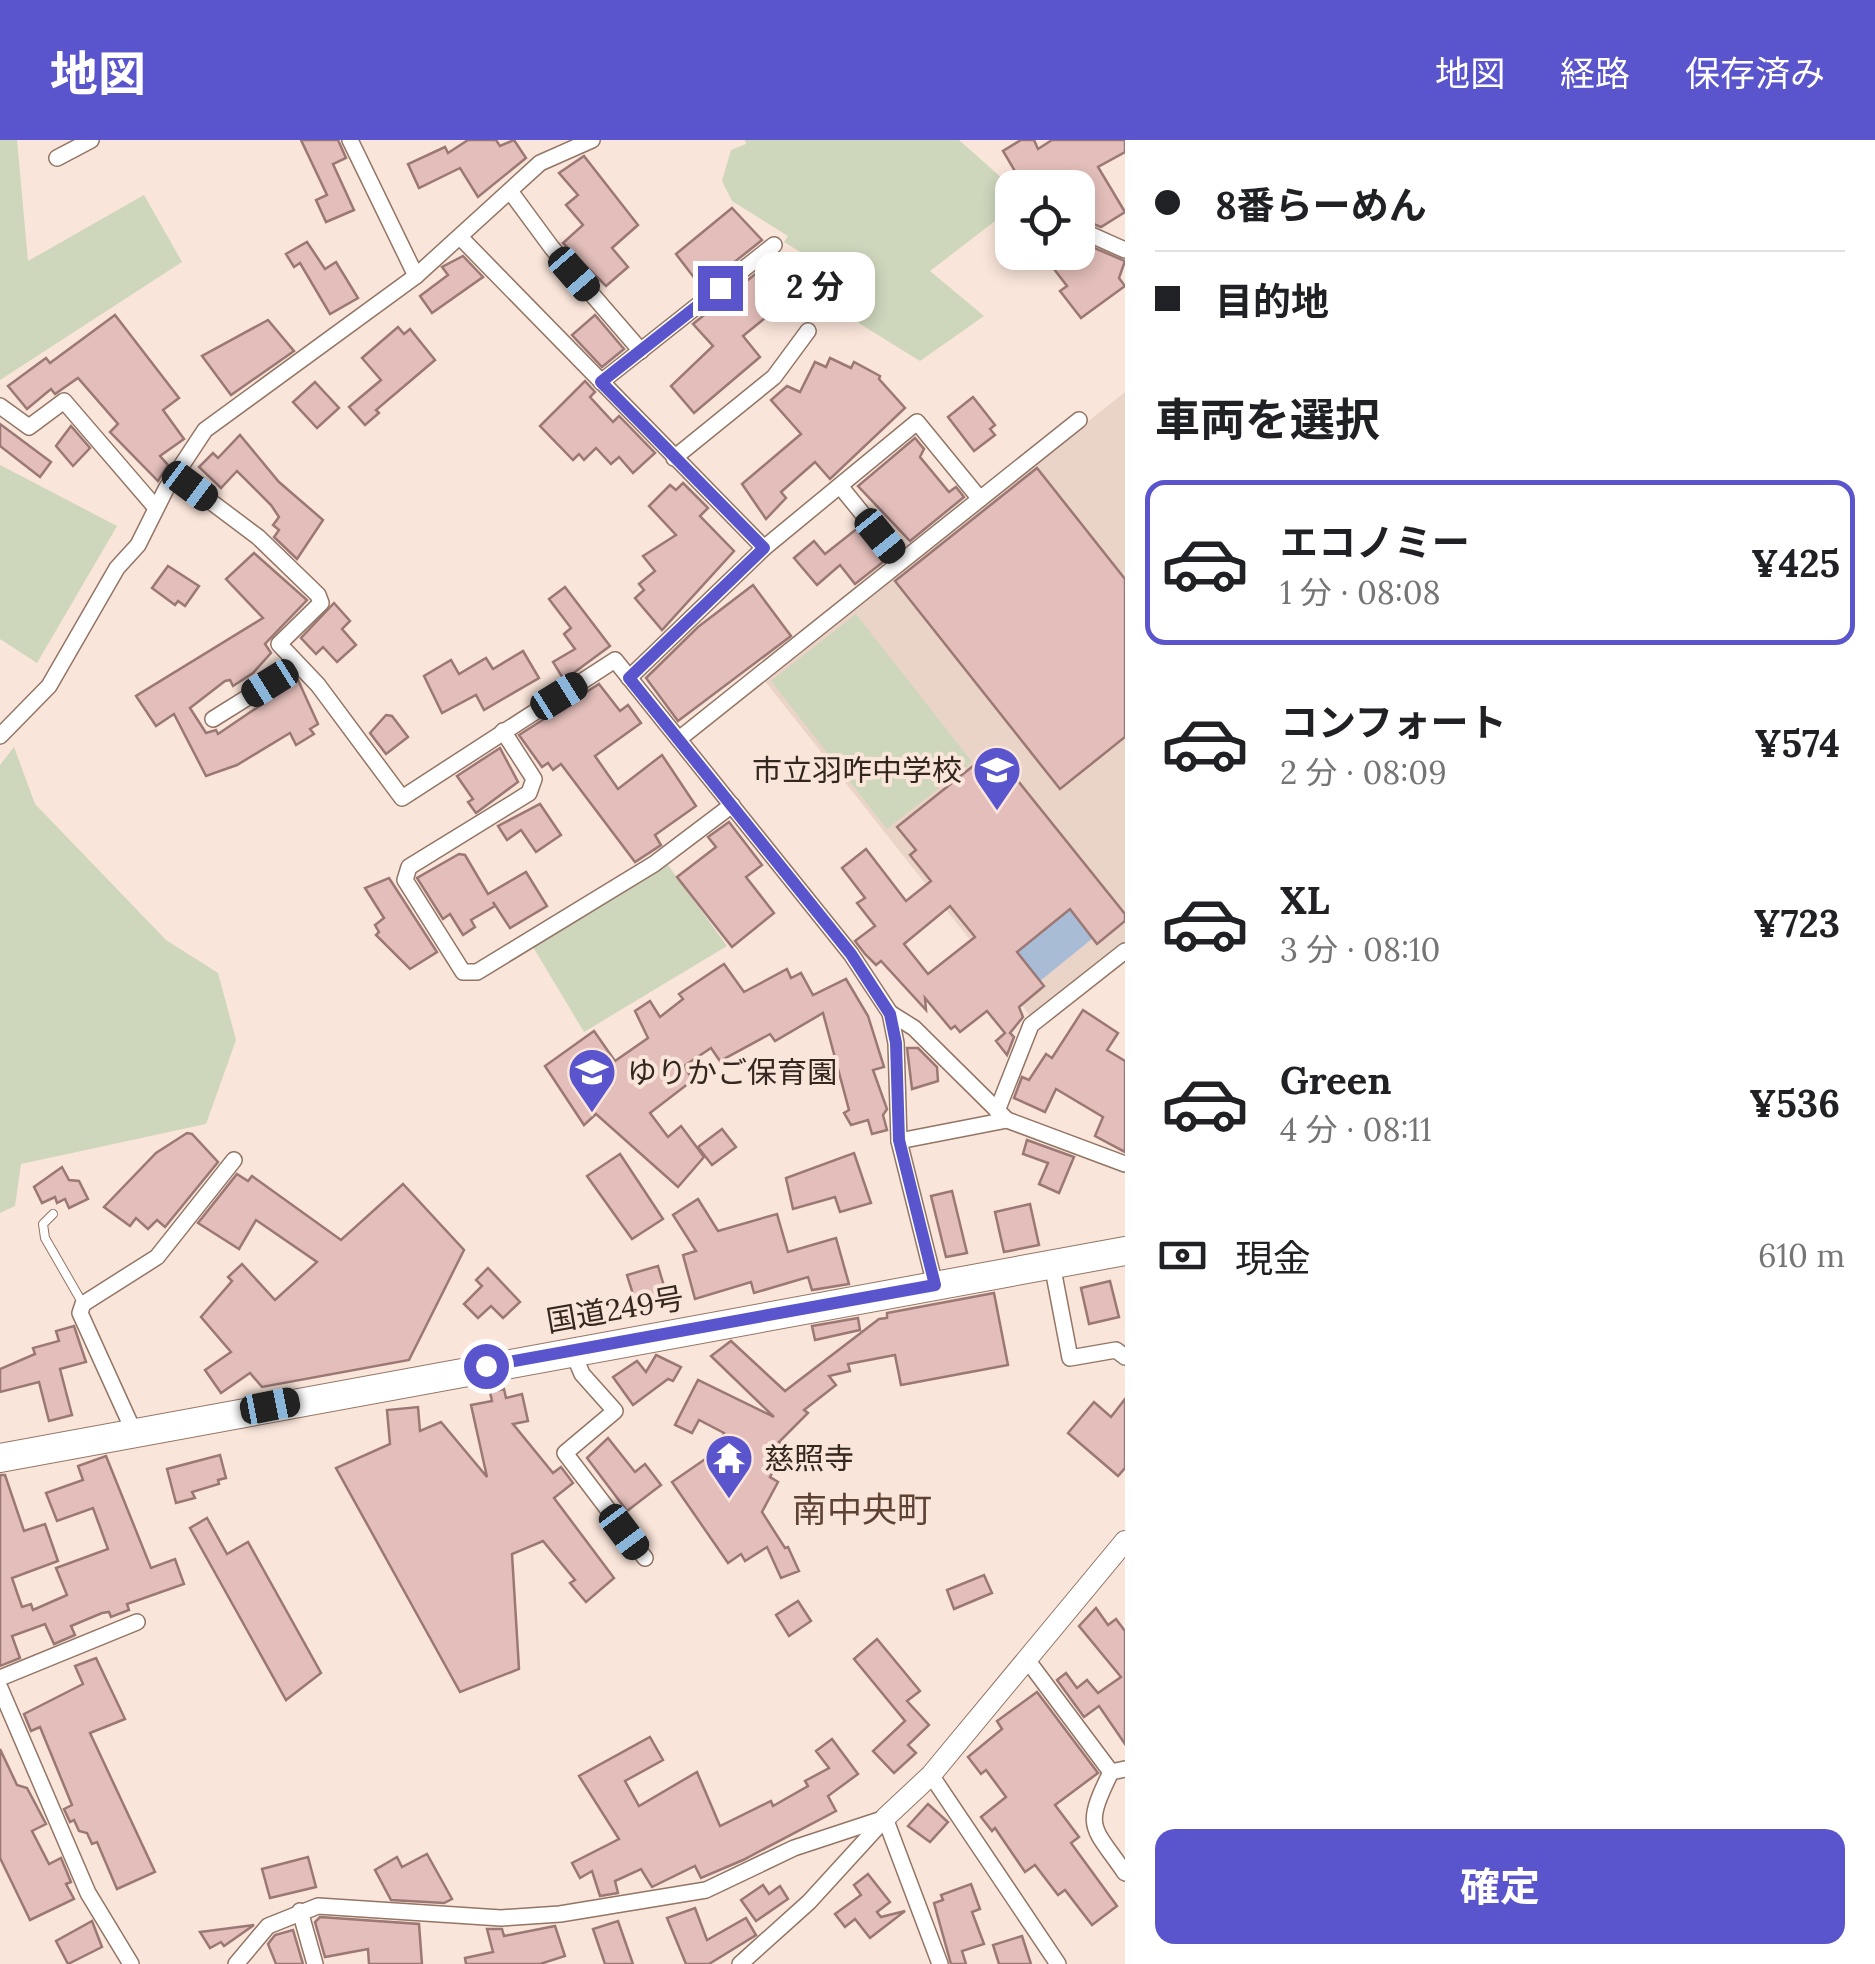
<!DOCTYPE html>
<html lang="ja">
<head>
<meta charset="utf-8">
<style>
	:root { --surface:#fff; --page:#f6f6f6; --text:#202124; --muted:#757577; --line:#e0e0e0; --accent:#5a55cd }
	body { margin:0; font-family:Lora,"Noto Sans JP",serif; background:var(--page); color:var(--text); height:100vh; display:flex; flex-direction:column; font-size:38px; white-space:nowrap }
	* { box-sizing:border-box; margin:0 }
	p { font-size:32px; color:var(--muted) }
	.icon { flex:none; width:55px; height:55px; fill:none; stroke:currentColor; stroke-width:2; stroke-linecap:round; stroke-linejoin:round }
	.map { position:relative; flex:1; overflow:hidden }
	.drawer { display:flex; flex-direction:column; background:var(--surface); width:750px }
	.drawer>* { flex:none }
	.top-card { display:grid; align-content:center; height:220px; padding:0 30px; background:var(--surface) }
	.fabs { position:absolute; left:995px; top:30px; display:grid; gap:20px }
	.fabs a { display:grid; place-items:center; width:100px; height:100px; border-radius:20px; background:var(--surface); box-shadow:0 5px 15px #0003; font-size:50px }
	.end { position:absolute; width:45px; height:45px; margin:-22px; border:12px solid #5a55cd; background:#fff; box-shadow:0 0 0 5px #fff }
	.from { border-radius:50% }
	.bubble { position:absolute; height:70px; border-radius:20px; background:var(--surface); box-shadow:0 5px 15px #0003; font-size:32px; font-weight:700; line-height:70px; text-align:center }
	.car { position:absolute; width:30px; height:60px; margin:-30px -15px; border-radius:12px; box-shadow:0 0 8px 2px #0007; background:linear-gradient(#222 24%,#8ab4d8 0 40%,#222 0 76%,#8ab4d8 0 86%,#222 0) }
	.top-card b { display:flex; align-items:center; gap:35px; height:95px; font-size:38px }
	.top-card b+b { border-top:2px solid var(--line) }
	.top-card i { width:25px; height:25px; background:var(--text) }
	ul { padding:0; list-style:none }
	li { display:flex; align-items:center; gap:30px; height:165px; margin:0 20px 15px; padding:0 10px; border:5px solid transparent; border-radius:20px }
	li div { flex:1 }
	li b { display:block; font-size:38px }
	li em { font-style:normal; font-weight:700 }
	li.on { border-color:var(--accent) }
	li>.icon { width:90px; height:90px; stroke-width:1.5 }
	h2 { padding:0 30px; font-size:45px; line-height:120px }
	.pay { display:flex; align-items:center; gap:25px; height:110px; padding:0 30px; font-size:38px }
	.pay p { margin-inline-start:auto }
	.action { display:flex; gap:20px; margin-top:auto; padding:20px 30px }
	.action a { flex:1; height:115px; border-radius:20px; background:var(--accent); color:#fff; font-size:40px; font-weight:700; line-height:115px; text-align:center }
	header { display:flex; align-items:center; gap:60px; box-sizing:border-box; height:140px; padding:0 50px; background:var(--accent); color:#fff }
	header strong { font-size:48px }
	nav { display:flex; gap:55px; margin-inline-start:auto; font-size:35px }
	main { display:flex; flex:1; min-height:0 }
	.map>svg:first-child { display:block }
	.education { fill:#ead4c8 }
	.green { fill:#ced6bc }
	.water { fill:#a8bcd6 }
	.building { fill:#e3beba; stroke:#9b7874; stroke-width:2.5; fill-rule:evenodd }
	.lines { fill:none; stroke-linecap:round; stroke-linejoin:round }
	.service-casing { stroke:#937565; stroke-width:10 }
	.minor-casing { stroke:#937565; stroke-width:18 }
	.tertiary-casing { stroke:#937565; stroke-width:22 }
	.trunk-casing { stroke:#937565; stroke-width:30 }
	.service { stroke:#fff; stroke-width:8 }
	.minor { stroke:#fff; stroke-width:15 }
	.tertiary { stroke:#fff; stroke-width:20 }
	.trunk { stroke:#fff; stroke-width:28 }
	.route { stroke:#5a55cd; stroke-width:12 }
	.labels { text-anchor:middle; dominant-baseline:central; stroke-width:8; stroke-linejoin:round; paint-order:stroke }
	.poi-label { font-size:30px; fill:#342720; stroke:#fae5da; text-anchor:start }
	.street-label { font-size:30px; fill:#342720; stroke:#fae5da }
	.quarter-label { font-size:35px; fill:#5e4334; stroke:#fae5da }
</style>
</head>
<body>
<header>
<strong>地図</strong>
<nav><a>地図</a><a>経路</a><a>保存済み</a></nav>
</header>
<main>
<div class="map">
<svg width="1125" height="1824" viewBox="0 0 1125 1824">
	<rect width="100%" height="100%" fill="#fae5da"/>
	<polygon class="education" points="1125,252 1125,803 1031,877 764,540"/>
	<g class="green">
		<polygon points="0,0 17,0 28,121 144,55 182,122 0,240"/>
		<polygon points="745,0 959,0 1013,48 1012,68 930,131 984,176 920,221 810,153 833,132 784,102 788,96 732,61 722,41 731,10 746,4"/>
		<polygon points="0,325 117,386 37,523 0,499"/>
		<polygon points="856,474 972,622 887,689 771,541"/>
		<polygon points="14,607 35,664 166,800 218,833 236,900 206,984 21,1024 15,1066 0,1073 0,625"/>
		<polygon points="668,725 727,806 584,892 533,807"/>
	</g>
	<polygon class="water" points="1070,769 1093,798 1040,841 1017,812"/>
	<g class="building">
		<polygon points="301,0 338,0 346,18 333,24 354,70 326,82 316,60 327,55"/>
		<polygon points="468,0 496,0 500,6 514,0 526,18 478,57 460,28 419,48 408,24 445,7 448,13"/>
		<polygon points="1021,0 1034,0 1038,9 1052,0 1125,0 1125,12 1098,27 1125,72 1101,87 1078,78 1078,48 1057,48 1053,41 1043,48 1025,48 1003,11"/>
		<polygon points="584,16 638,85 612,108 628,127 606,146 563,103 583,85 566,65 578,55 559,33"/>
		<polygon points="732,68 762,100 702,148 676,114"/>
		<polygon points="1078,101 1125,121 1119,138 1125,146 1081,178 1060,151 1067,146 1041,112 1078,112"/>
		<polygon points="307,102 325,129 336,122 358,158 330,174 300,123 294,127 286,114"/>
		<polygon points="463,116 483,137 432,173 420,156 448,135 442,127"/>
		<polygon points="768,124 793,155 743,196 760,217 694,273 671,246 713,206 693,184"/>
		<polygon points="115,175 179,258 163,270 184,299 160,316 168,325 158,341 110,292 118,284 78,238 55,254 51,249 27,269 8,246 46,218 50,223"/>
		<polygon points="595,175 624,209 602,227 572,195"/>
		<polygon points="268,180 294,211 231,255 202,216"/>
		<polygon points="398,187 404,194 410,189 435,220 376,270 379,273 365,285 349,267 381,240 362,218"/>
		<polygon points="830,218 851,228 854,222 880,236 879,239 905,268 830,339 815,322 781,352 786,358 766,379 742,344 801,294 771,260 787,246 800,252 815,222 826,227"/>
		<polygon points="585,241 595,252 590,257 613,282 619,276 655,313 633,333 619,317 611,324 596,308 584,320 579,314 573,320 540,286"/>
		<polygon points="315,242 339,268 317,288 293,262"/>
		<polygon points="973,257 995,285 990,289 995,295 974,311 948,277"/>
		<polygon points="0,284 51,322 40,337 0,306"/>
		<polygon points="71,286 90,308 73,326 56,306"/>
		<polygon points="240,295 279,342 323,380 297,419 274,397 279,390 273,385 279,377 271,365 237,331 221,348 199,327 213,313 218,318"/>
		<polygon points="915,298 924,309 920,317 949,352 956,347 964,357 910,401 858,346"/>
		<polygon points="1037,328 1125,439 1125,597 1060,649 895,441"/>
		<polygon points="683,343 708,368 700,376 734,411 662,490 635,458 644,450 639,444 655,431 643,416 676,395 649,366 670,345 676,350"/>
		<polygon points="859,387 883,422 855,444 840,425 817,445 794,418 814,401 825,414"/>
		<polygon points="254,413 307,460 265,504 271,513 253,533 233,546 230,540 225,541 190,568 206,593 216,590 218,594 298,540 318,584 310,589 314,594 296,605 290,593 237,625 206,636 174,574 156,586 136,556 263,478 226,439"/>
		<polygon points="168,426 199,446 185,466 178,461 175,465 152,448"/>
		<polygon points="753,445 791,496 678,581 646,538 698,487"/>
		<polygon points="565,447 610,506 564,540 553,522 575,509 564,494 571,488 549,459"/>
		<polygon points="334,463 350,481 342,489 356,505 337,522 323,507 316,514 301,498"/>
		<polygon points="523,511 539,538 484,570 476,555 442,573 424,536 451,520 459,534 486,518 493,529"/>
		<polygon points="599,544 620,571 628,565 641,583 595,616 618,649 662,615 696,666 655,695 661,705 635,722 561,624 553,630 548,623 542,627 519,595"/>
		<polygon points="386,575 392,576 408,597 386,614 370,593"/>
		<polygon points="500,608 518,642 476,673 468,662 473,659 457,636"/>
		<path d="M993,610L1125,774V781L1097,804L1070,769L1017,812L1044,846L1019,867L1023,877L1010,893L1014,897L1007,915L996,901L1005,893L987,871L960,892L955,886L951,889L925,858L926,870L881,821L876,825L865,814L855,801L875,786L857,763L865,758L842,728L866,709L906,761L931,741L910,715L916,710L897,687ZM950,766L975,797L928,834L904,804Z"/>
		<polygon points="540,664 561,695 536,712 521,690 507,700 498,686"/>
		<polygon points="729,682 762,725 746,737 774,773 732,807 677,737 716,707 708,697"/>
		<polygon points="459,714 465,715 488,754 526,732 547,766 510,788 493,762 495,766 471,780 475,787 463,795 450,774 443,779 417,738"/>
		<polygon points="389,738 437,812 410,829 376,795 379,792 375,785 384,778 365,748"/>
		<polygon points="724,824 744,852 787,829 791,838 801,833 813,855 846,839 868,876 884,927 873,930 887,969 883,975 887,990 872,994 868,980 851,985 844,973 849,970 823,873 775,901 770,894 720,921 711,908 684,926 693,940 650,973 668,997 681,986 704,1017 678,1047 596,974 584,985 545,926 594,891 615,921 648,898 635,871 650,861 660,877 683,859 679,854"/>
		<polygon points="1083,870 1118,893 1107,910 1125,921 1125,1012 1095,996 1103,977 1056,949 1045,972 1014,958 1022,937 1029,940 1046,914 1052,918"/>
		<polygon points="907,908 918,908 937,927 938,941 912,949"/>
		<polygon points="722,989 736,1007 712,1025 698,1007"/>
		<polygon points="187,993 192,994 218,1022 165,1087 157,1080 148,1089 136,1078 130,1086 104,1067 156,1013"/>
		<polygon points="1027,1000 1074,1017 1059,1053 1039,1044 1048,1023 1023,1014"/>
		<polygon points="854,1013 871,1063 840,1072 835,1057 793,1069 786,1038"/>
		<polygon points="620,1014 663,1079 632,1099 587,1036"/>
		<polygon points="62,1027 69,1040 79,1041 88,1059 69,1068 65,1059 57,1063 55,1057 42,1063 34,1047"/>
		<polygon points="237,1034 248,1041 252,1036 341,1100 403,1044 464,1110 409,1220 262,1247 250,1233 221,1253 205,1230 231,1212 201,1177 232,1141 228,1137 242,1124 275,1160 317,1122 256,1080 239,1109 198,1083"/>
		<polygon points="952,1051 967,1113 946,1117 931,1056"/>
		<polygon points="698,1059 718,1091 777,1074 788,1112 836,1098 849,1144 812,1150 808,1137 754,1153 751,1142 695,1159 683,1115 696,1111 673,1075"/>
		<polygon points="1030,1064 1039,1105 1004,1112 995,1072"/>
		<polygon points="658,1126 667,1156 638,1170 627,1135"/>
		<polygon points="488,1128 520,1162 503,1178 491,1166 478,1178 464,1164 482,1146 476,1140"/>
		<polygon points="1110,1141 1119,1177 1089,1184 1081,1148"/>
		<polygon points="994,1153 1008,1225 901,1245 895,1215 848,1224 850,1231 829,1236 836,1245 804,1270 808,1273 779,1302 787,1306 770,1337 778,1342 762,1372 785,1408 788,1407 799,1431 781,1438 767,1407 745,1421 741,1414 728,1423 672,1342 714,1313 724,1293 699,1280 692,1293 675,1285 698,1240 774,1277 711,1216 731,1201 785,1251 879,1179 887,1178 887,1173"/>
		<polygon points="858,1178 860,1190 815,1200 812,1186"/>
		<polygon points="74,1186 86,1222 60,1229 72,1275 49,1281 39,1242 0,1252 0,1229 35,1214 33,1208 59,1201 56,1191"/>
		<polygon points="656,1215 681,1227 673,1241 668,1239 633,1265 613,1237 637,1221 646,1232"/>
		<polygon points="504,1249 506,1258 522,1254 528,1281 513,1284 553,1333 561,1327 573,1343 554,1358 614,1438 586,1462 570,1443 575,1440 543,1401 512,1414 519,1529 460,1552 336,1328 390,1304 387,1270 418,1267 420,1291 441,1282 487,1337 471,1265 492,1261 490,1252"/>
		<polygon points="1125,1259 1125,1328 1118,1336 1068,1293 1094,1262 1111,1277"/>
		<polygon points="608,1298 635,1332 645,1324 661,1345 627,1371 587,1318"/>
		<polygon points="220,1315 226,1338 218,1340 219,1344 192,1352 195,1358 176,1363 167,1329"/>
		<polygon points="106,1316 151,1428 175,1419 184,1444 127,1464 129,1470 111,1477 109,1472 102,1473 71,1486 75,1495 54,1504 45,1484 12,1496 20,1518 0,1526 0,1335 5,1335 24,1391 45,1384 58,1421 12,1438 22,1467 31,1464 33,1470 67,1455 56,1428 108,1409 93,1368 57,1381 46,1353 83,1340 78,1326"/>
		<polygon points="207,1378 227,1414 248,1402 321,1533 286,1560 190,1388"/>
		<polygon points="984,1435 992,1453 954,1469 947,1450"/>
		<polygon points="798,1461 811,1481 789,1496 776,1475"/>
		<polygon points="1096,1468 1108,1485 1116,1479 1125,1491 1125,1604 1099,1566 1084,1577 1057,1540 1066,1533 1077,1548 1087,1540 1098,1553 1121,1537 1079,1486"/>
		<polygon points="877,1499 920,1551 907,1561 929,1585 908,1605 916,1613 894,1633 873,1611 905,1581 854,1519"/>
		<polygon points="96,1518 125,1579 90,1593 155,1732 117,1749 97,1702 92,1704 87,1693 79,1691 74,1680 70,1682 64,1669 72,1665 40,1587 31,1591 24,1574 83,1544 75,1526"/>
		<polygon points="1037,1552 1098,1633 1055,1665 1079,1697 1071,1703 1117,1766 1092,1785 1065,1750 1058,1755 1035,1725 1025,1732 995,1688 992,1691 981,1677 1006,1657 986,1630 981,1634 968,1617 1002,1589 997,1581"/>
		<polygon points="650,1597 663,1620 625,1641 639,1666 697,1632 720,1686 771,1661 773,1666 808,1646 805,1641 829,1628 816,1611 832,1599 858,1634 828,1656 836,1671 743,1720 701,1738 695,1726 652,1747 641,1729 615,1741 618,1753 600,1756 592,1731 580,1738 572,1723 619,1699 579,1636"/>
		<polygon points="0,1609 17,1645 27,1648 46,1684 32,1691 49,1724 61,1718 71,1742 66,1744 74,1759 30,1780 0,1718"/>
		<polygon points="928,1664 948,1682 930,1702 908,1686"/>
		<polygon points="427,1714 452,1759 444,1763 391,1760 375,1730 397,1717 402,1727"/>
		<polygon points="308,1717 316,1747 270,1758 262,1729"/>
		<polygon points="868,1734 890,1762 877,1772 881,1777 905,1771 870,1798 855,1779 845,1787 835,1774 861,1755 854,1745"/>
		<polygon points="971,1744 980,1769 972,1772 984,1804 962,1811 966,1824 951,1824 934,1763 943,1760 941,1755"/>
		<polygon points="763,1745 769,1754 780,1746 788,1759 756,1781 741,1760"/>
		<polygon points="695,1768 707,1800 746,1778 756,1795 709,1824 686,1824 667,1778"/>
		<polygon points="320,1777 419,1784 422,1824 369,1824 368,1809 325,1817 315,1782"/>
		<polygon points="92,1781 102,1807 68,1824 56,1801"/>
		<polygon points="618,1781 633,1824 605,1824 593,1789"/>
		<polygon points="254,1785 224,1806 221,1802 210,1808 200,1792"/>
		<polygon points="555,1786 565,1816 540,1824 466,1824 465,1818 493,1812 487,1789 502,1789 504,1796"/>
		<polygon points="293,1790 303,1824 276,1824 268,1804 275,1795"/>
		<polygon points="1022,1796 1031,1824 999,1824 993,1805"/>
	</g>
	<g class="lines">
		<g class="service-casing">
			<polyline id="service" points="53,1074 43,1084 45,1098 83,1164"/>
		</g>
		<g class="minor-casing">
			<g id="minor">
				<polyline points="350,0 416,136"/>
				<polyline points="57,18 91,0"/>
				<polyline points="510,51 552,108 641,211"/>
				<polyline points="1078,89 1125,110"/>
				<polyline points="460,97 764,408"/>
				<polyline points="601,242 774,105"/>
				<polyline points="0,266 29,287 64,261 156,368"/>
				<polyline points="674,318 774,237 808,191"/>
				<polyline points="180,330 190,346 258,397 318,455 321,463 279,504 318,545 402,658 615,520 851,814 890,873 896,903 899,1001 935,1145"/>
				<polyline points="840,346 901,421"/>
				<polyline points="629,538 764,408 917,282 980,359"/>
				<polyline points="213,579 298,526"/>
				<polyline points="503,591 534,639 529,653 409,727 405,740 463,832 477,832 654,724 732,665"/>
				<polyline points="0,596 49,546 117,428 138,405 166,349 205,290 416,136 540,23 592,0"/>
				<polyline points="679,599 1079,280"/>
				<polyline points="890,873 914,888 1007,980 1125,1024"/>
				<polyline points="997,971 1031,885 1125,811"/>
				<polyline points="899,1001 1007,980"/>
				<polyline points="1052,1124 1070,1218 1116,1210 1125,1217"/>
				<polyline points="572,1210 582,1234 615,1271 565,1313 645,1418"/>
				<polyline points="134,1292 80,1173 83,1164 157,1117 234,1020"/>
				<polyline points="1028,1521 1111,1632"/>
				<polyline points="0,1538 137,1482"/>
				<polyline points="0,1548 88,1753 131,1824"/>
				<path d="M1125,1629L1111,1632C1083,1689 1092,1685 1125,1733"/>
				<polyline points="931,1635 1058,1824"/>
				<polyline points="885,1678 940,1824"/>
				<polyline points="300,1771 315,1824"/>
				<polyline points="236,1824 268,1786 318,1766 501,1778 560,1774 706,1750 794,1708 885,1678"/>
				<polyline points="740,1824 809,1762 883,1681"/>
			</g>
		</g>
		<g class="tertiary-casing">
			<polyline id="tertiary" points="885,1678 931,1635 1125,1401"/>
		</g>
		<g class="trunk-casing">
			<polyline id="trunk" points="0,1318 1125,1111"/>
		</g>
		<use href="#service" class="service"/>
		<use href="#minor" class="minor"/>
		<use href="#tertiary" class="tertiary"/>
		<use href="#trunk" class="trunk"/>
	</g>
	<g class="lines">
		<polyline class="route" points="486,1226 935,1145 899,1000 896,903 890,874 851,814 629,538 764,408 601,242 720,148"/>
	</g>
	<defs>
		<g id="school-pin" transform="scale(2.5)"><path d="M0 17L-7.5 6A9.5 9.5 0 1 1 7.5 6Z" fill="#5a55cd" stroke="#fae5da"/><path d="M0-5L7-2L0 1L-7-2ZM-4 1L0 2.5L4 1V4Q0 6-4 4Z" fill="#fff"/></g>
		<g id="temple-pin" transform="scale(2.5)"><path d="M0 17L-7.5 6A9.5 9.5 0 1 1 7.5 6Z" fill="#5a55cd" stroke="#fae5da"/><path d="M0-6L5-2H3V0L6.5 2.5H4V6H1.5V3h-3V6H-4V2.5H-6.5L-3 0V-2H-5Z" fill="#fff"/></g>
	</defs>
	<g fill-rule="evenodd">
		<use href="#school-pin" x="997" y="630"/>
		<use href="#school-pin" x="592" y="932"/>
		<use href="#temple-pin" x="729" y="1318"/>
	</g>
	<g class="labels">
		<g class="poi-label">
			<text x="962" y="630" text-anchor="end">市立羽咋中学校</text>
			<text x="627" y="932">ゆりかご保育園</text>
			<text x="764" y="1318">慈照寺</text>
		</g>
		<g class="street-label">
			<text transform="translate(615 1169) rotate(-10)">国道249号</text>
		</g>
		<g class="quarter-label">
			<text x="862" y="1369">南中央町</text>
		</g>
	</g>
</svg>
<div class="fabs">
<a><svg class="icon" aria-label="locate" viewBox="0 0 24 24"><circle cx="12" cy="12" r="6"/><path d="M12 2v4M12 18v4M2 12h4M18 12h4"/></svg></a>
</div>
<i class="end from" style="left:486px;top:1226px"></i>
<i class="end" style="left:720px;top:148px"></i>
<div class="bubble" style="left:755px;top:112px;width:120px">2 分</div>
<i class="car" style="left:574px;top:134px;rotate:139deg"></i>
<i class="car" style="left:190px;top:346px;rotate:127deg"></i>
<i class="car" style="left:880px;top:396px;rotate:141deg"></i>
<i class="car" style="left:270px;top:543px;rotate:238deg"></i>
<i class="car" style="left:559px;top:556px;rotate:58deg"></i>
<i class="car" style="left:270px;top:1266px;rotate:79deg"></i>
<i class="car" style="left:624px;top:1392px;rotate:143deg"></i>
</div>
<section class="drawer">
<div class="top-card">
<b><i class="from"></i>8番らーめん</b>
<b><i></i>目的地</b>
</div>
<h2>車両を選択</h2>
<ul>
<li class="on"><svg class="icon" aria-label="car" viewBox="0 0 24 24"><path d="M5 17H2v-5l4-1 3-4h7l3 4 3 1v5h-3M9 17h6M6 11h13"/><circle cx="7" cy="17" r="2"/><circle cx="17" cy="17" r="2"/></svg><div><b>エコノミー</b><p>1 分 · 08:08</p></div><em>¥425</em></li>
<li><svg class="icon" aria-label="car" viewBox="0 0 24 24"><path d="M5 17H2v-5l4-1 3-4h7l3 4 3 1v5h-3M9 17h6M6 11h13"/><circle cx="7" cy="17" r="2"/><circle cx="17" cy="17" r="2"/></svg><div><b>コンフォート</b><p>2 分 · 08:09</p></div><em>¥574</em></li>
<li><svg class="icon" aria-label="car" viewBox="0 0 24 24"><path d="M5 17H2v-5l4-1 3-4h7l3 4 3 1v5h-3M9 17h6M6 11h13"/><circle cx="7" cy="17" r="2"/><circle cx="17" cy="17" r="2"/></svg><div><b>XL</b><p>3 分 · 08:10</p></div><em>¥723</em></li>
<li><svg class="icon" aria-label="car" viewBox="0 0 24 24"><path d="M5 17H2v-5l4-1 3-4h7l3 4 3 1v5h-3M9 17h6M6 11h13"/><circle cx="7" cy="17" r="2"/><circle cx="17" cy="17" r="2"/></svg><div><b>Green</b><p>4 分 · 08:11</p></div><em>¥536</em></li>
</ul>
<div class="pay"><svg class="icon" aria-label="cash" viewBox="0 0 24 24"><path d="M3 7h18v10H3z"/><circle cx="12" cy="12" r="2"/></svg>現金<p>610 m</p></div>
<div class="action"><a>確定</a></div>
</section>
</main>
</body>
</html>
